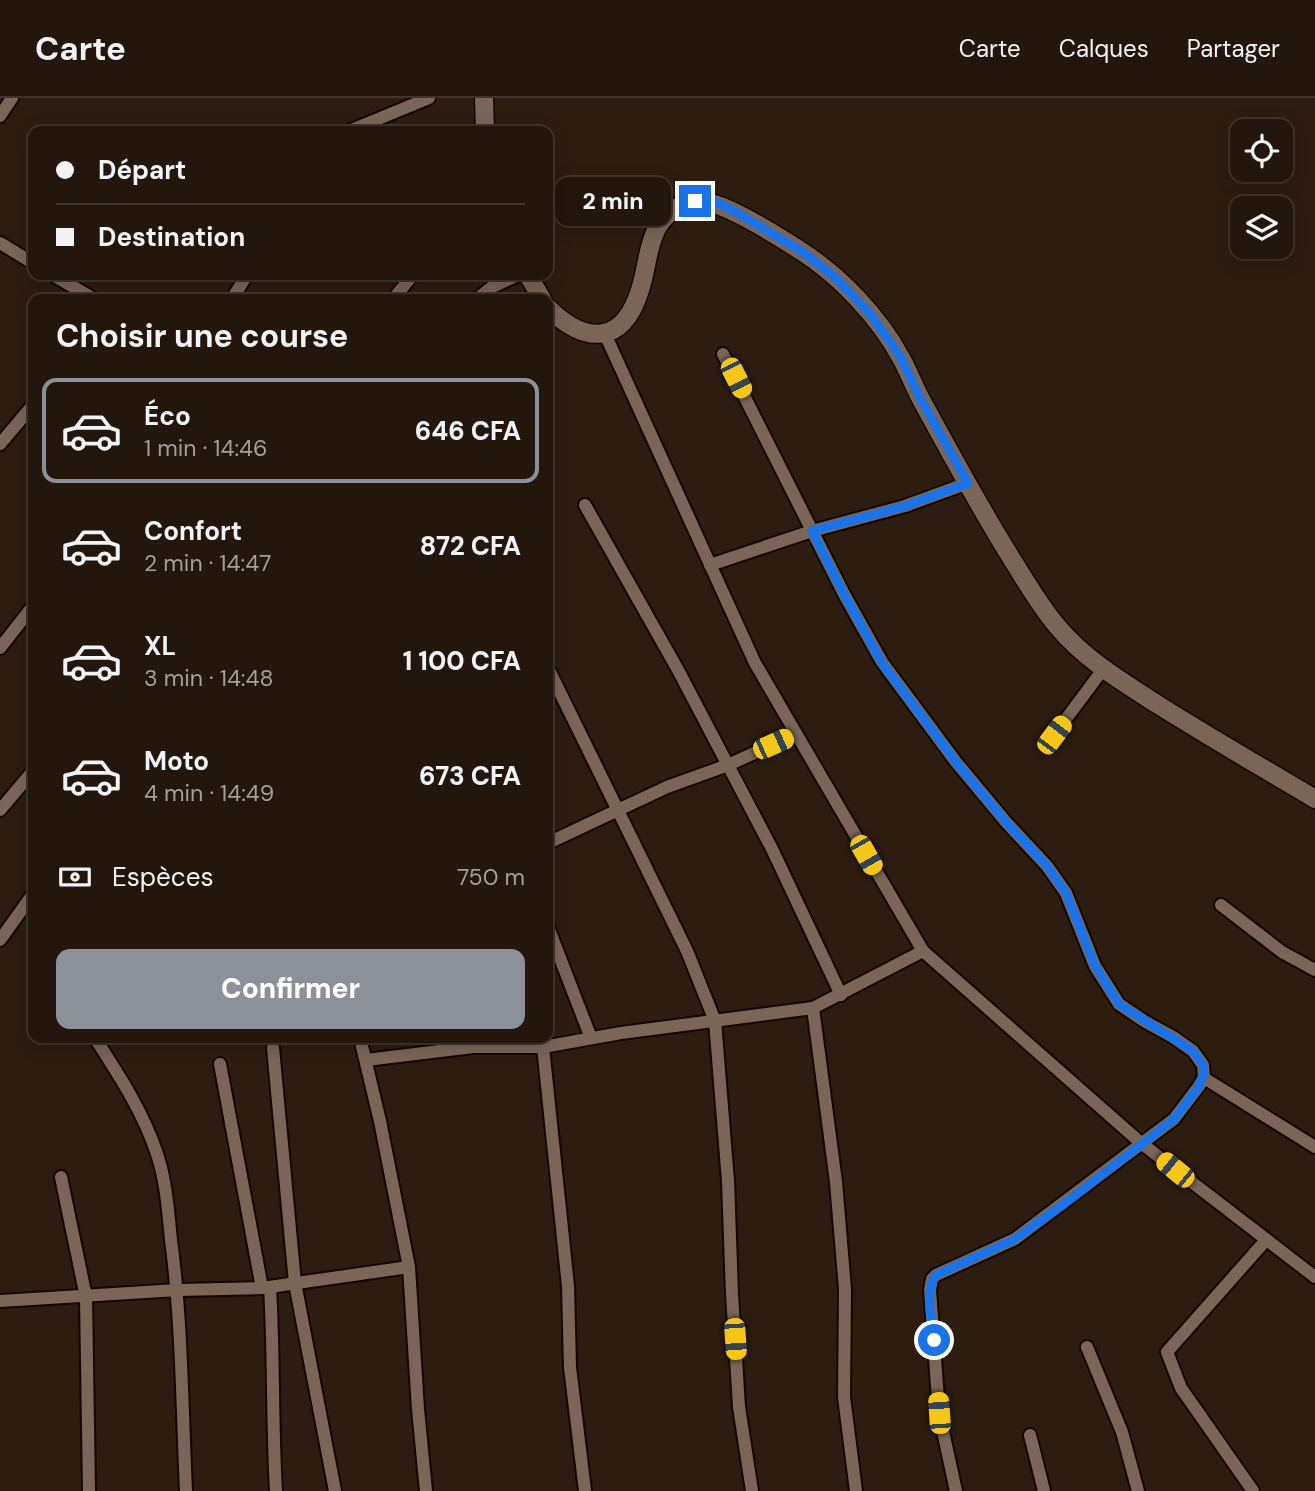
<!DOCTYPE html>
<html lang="fr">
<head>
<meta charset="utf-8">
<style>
	:root { --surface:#22160d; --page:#2e231b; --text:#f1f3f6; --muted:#a29f9d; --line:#3f352e; --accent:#8c9099 }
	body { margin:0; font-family:"DM Sans",sans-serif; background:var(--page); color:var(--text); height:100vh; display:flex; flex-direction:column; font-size:26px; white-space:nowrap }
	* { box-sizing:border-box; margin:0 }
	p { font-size:23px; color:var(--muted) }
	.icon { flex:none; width:38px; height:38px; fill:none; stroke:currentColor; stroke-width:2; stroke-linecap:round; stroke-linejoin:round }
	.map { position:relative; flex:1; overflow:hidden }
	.details { position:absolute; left:28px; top:196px; width:525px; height:749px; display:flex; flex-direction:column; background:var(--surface); border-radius:14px; box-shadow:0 4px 18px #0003,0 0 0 2px var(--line) }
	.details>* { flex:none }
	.top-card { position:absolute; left:28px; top:28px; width:525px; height:154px; border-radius:14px; box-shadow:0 4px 18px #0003,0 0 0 2px var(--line); display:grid; align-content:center; height:154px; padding:0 28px; background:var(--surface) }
	.controls { position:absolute; left:1230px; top:21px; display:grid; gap:14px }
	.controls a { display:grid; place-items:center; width:63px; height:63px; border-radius:14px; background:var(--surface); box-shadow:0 4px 18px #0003,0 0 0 2px var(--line); font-size:35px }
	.end { position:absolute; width:32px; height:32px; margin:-16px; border:9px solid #1a73e8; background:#fff; box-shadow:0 0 0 4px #fff }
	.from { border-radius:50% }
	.bubble { position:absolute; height:49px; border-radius:14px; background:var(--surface); box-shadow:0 4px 18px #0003,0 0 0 2px var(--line); font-size:23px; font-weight:800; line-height:49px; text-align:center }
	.car { position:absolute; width:21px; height:42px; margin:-21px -10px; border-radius:9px; box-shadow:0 0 5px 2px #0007; background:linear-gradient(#f5c518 24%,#345 0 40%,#f5c518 0 76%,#345 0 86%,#f5c518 0) }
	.top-card b { display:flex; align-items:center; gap:24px; height:66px; font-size:26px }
	.top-card b+b { border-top:2px solid var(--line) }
	.top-card i { width:18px; height:18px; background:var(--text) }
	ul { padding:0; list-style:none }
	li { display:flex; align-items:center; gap:21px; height:105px; margin:0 14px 10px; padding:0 14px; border:4px solid transparent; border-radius:14px }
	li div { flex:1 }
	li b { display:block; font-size:26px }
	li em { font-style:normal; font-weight:800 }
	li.on { border-color:var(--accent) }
	li>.icon { width:63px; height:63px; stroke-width:1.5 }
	h2 { padding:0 28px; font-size:32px; line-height:84px }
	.pay { display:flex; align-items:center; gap:18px; height:77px; padding:0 28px; font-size:26px }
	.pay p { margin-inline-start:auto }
	.button { display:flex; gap:14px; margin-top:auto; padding:14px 28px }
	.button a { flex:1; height:80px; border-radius:14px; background:var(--accent); color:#fff; font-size:28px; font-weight:800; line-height:80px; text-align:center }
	header { display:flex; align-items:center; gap:42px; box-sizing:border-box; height:98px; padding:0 35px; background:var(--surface); border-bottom:2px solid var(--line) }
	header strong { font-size:33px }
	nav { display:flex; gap:38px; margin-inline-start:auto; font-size:24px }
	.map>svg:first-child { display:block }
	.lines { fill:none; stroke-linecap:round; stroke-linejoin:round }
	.street-casing { stroke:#150701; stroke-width:16 }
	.secondary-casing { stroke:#150701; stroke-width:21 }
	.street { stroke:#7a6658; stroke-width:12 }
	.secondary { stroke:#7a6658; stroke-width:18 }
	.route { stroke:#1a73e8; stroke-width:9 }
</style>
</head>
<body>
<header>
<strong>Carte</strong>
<nav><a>Carte</a><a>Calques</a><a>Partager</a></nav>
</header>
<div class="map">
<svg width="1315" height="1393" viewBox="0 0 1315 1393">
	<rect width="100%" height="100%" fill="#2d1d11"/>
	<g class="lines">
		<g class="street-casing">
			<g id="street">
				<polyline points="0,18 12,0"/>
				<polyline points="349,33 429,0"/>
				<polyline points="0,145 33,165"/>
				<polyline points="53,177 94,201"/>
				<polyline points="232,201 247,177"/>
				<polyline points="393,201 413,177"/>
				<polyline points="477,201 492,189 518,177"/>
				<polyline points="605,236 755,565 923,853 1141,1045 1315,1179"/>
				<polyline points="723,256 844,496 882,564 956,664 1006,724 1047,768 1066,795 1095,868 1119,906 1144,923 1173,939 1193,953 1203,967 1204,980 1199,988 1174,1021 1015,1141 936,1177 932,1181 930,1192 939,1315 956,1393"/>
				<polyline points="0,346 33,307"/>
				<polyline points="585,407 678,572 772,751 841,897"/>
				<polyline points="710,467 812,433 905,408 968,385"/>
				<polyline points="0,550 33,508"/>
				<polyline points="548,570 687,853 715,923 728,1083 732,1196 739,1309 752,1393"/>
				<polyline points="1054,637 1104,570"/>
				<polyline points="0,712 33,673"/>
				<polyline points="548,745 667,689 728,667 796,636"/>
				<polyline points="1221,807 1282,854 1315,872"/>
				<polyline points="548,829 591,940"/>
				<polyline points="0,842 33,796"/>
				<path d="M95,940C118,976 142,1012 156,1053C166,1081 168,1112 171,1142C182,1225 182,1309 186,1393"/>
				<polyline points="360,940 380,1023 409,1169 418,1311 426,1393"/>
				<polyline points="543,949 621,935 813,910"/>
				<polyline points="273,950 295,1185 335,1393"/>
				<polyline points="366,962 473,949 543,949 568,1188 570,1269 585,1393"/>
				<polyline points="220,966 262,1190"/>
				<polyline points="1204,980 1315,1049"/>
				<polyline points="61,1079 86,1199 89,1393"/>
				<path d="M270,1189C274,1257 272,1325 276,1393"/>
				<polyline points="0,1203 178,1192 262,1190 409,1169"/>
				<polyline points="1087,1249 1122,1334 1138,1393"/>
				<polyline points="1030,1337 1044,1393"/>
				<polyline points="856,1393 844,1299 845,1191 836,1084 813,910 923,853"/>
				<polyline points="1253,1393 1181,1290 1167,1254 1266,1142"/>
			</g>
		</g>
		<g class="secondary-casing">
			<g id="secondary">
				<polyline points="484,0 485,33"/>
				<polyline points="528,177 542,201"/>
				<path d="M548,210C586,247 623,247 640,192C646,174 647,154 654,137C660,120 678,105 695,103C720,100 779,139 801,153C840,178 879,219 901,260C909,274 915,291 923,305C952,358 981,412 1013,463C1027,485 1040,508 1057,528C1084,561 1124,585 1160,608C1211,640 1263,670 1315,701"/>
			</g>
		</g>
		<use href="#street" class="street"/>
		<use href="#secondary" class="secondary"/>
	</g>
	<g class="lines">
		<path class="route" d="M695,103L716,104L736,114L803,154L836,180L871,217L900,258L921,302L968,385L905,408L812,433L844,496L882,565L956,664L1006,724L1047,768L1066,795L1095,868L1119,906L1193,953L1203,967L1204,974L1199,988L1174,1021L1069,1102L1015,1141L936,1177C924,1192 932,1223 934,1242"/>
	</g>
</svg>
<div class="controls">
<a><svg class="icon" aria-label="locate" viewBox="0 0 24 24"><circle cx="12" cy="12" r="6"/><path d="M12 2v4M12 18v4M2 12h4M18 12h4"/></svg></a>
<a><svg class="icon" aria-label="layers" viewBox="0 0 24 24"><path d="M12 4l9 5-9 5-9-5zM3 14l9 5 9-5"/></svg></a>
</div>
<i class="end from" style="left:934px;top:1242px"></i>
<i class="end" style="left:695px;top:103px"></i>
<div class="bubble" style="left:555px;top:79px;width:116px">2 min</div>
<i class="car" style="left:736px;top:280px;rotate:153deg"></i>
<i class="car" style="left:1054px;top:637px;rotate:37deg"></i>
<i class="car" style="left:773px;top:646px;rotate:66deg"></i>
<i class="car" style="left:866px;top:757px;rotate:150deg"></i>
<i class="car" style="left:1175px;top:1072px;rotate:309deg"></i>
<i class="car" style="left:735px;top:1241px;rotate:176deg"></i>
<i class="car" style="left:939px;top:1315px;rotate:356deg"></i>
<div class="top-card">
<b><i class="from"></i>Départ</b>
<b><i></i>Destination</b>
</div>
<section class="details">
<h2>Choisir une course</h2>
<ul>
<li class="on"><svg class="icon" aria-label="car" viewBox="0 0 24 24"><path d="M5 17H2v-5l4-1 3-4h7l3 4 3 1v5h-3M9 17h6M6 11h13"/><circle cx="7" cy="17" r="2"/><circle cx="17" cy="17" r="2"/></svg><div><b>Éco</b><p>1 min · 14:46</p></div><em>646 CFA</em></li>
<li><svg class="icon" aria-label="car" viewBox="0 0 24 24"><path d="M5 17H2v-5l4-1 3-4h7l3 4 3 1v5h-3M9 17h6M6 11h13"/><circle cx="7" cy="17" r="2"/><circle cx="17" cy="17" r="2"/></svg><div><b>Confort</b><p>2 min · 14:47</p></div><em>872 CFA</em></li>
<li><svg class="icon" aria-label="car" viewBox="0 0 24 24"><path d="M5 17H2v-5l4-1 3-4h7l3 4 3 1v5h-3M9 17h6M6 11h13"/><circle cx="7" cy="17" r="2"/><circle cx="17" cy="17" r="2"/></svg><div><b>XL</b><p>3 min · 14:48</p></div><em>1 100 CFA</em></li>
<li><svg class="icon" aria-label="car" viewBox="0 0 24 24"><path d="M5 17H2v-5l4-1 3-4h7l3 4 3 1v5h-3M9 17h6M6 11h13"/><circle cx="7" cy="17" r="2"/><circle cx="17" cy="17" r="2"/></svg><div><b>Moto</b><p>4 min · 14:49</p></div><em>673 CFA</em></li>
</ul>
<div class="pay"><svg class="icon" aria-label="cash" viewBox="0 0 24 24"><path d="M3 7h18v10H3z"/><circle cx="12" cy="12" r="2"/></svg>Espèces<p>750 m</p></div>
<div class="button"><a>Confirmer</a></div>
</section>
</div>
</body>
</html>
